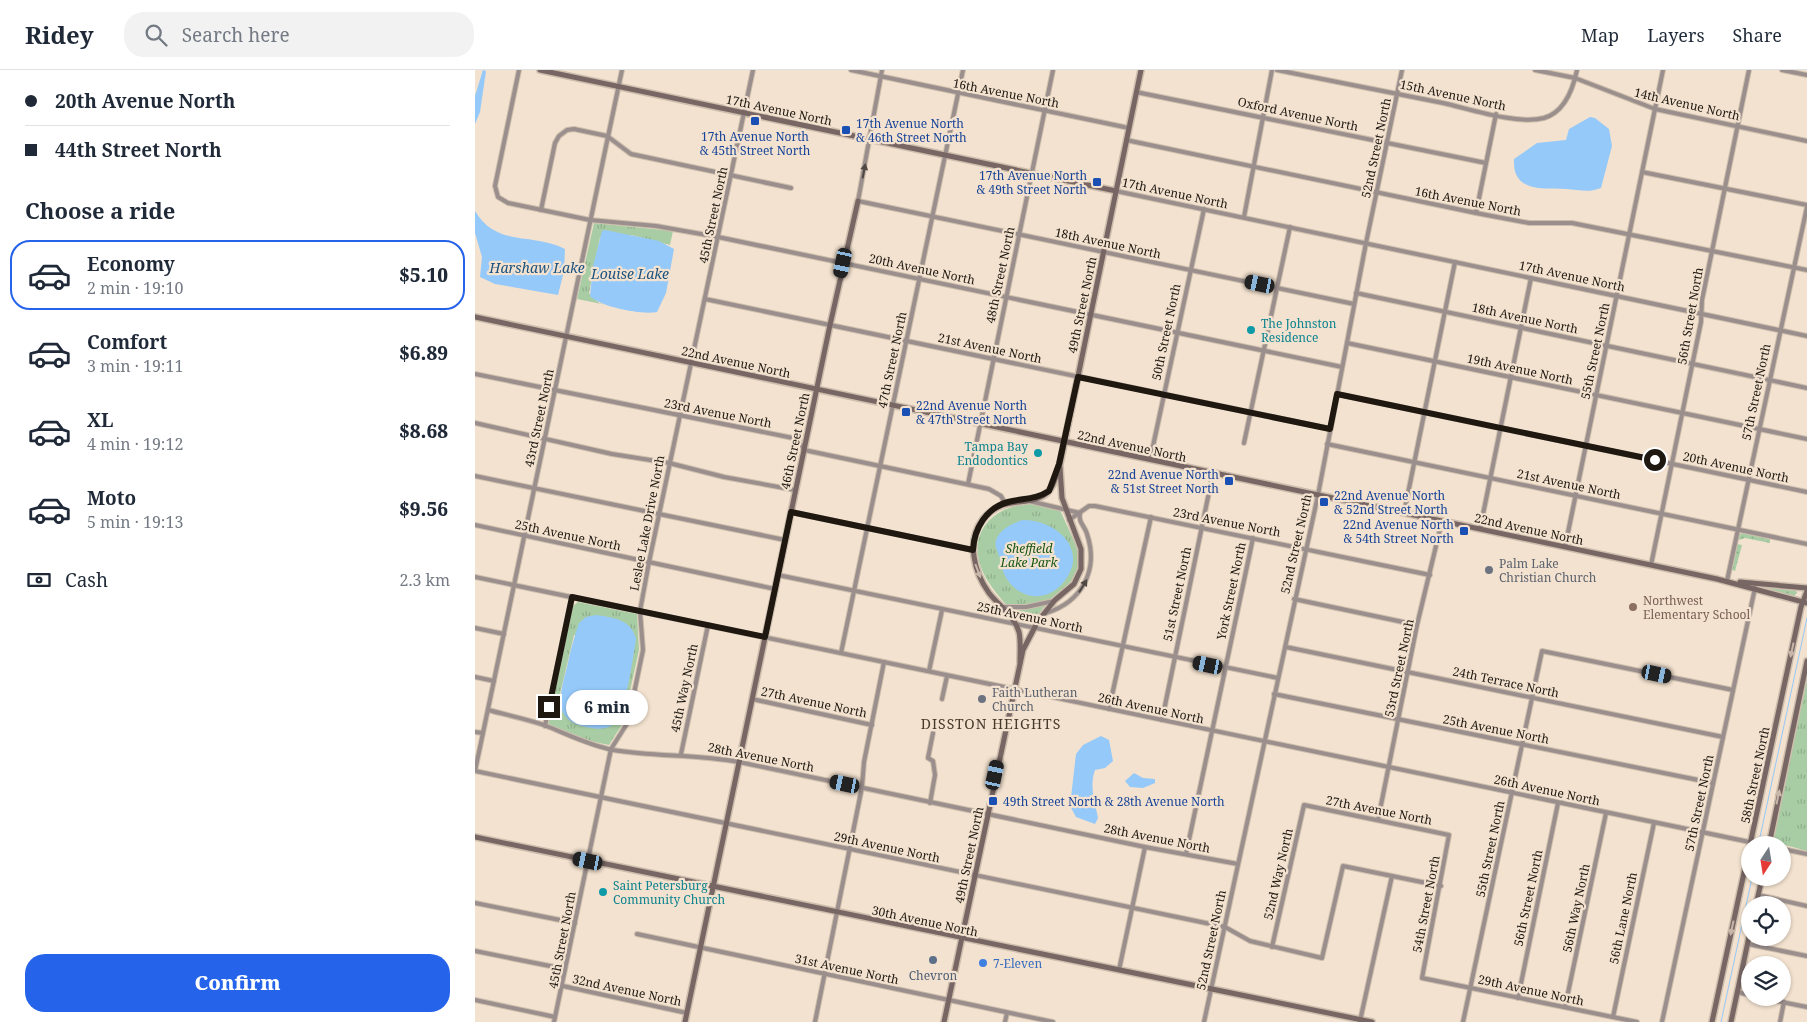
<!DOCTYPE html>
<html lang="en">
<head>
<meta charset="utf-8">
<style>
	:root { --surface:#fff; --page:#f2f2f3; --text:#1f2937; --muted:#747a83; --line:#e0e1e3; --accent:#2563eb }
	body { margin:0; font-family:"Noto Serif",serif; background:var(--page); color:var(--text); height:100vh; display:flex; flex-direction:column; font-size:19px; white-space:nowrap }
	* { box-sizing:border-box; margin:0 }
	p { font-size:16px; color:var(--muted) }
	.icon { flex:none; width:28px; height:28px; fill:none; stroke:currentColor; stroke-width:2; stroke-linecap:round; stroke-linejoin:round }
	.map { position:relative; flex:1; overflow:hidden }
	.side { display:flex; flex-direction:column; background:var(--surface); width:475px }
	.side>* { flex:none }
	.guide { display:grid; align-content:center; height:110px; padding:0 25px; background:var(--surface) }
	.needle { width:32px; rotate:192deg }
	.fabs { position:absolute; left:1266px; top:766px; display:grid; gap:10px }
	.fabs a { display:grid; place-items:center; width:50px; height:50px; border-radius:50%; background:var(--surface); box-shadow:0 1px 4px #0004; font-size:25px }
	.end { position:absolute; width:22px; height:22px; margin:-11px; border:6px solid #1e1811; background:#fff; box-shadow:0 0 0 2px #fff }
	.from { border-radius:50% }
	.bubble { position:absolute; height:35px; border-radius:18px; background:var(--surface); box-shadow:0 1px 4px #0004; font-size:16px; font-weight:800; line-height:35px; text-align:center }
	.car { position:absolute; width:15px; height:30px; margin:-15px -8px; border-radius:6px; box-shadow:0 0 4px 1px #0007; background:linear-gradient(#222 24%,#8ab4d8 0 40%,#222 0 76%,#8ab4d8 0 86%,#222 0) }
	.guide b { display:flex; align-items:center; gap:18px; height:48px; font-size:19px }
	.guide b+b { border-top:1px solid var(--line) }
	.guide i { width:12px; height:12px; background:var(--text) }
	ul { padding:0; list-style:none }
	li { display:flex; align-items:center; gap:15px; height:70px; margin:0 10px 8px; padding:0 15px; border:2px solid transparent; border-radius:20px }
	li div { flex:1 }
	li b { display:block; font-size:19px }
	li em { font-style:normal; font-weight:800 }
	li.current { border-color:var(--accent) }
	li>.icon { width:45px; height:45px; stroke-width:1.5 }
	h2 { padding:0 25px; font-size:22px; line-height:60px }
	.pay { display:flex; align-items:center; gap:12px; height:55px; padding:0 25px; font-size:19px }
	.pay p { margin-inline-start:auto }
	.button { display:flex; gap:10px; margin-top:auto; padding:10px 25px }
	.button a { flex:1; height:58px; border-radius:20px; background:var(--accent); color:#fff; font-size:20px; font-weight:800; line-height:58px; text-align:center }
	header { display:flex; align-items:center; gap:30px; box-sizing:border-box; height:70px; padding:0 25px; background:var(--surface); border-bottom:1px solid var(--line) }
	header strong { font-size:24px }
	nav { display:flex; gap:28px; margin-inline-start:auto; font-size:18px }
	.search { width:350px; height:45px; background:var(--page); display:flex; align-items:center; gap:12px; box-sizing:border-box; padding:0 18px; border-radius:20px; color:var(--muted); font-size:19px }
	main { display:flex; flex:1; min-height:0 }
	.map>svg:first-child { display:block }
	.grass { fill:url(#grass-dots) }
	.park { fill:url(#park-tufts); fill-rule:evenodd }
	.water { fill:#95c9f9 }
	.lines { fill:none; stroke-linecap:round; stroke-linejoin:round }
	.stream { stroke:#95c9f9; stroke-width:1 }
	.street-casing { stroke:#cdbead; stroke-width:6 }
	.secondary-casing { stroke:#cdbead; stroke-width:8 }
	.street { stroke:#9b8f8d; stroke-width:4 }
	.secondary { stroke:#776663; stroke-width:5 }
	.oneway { fill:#504843 }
	.oneway2 { fill:#c8b7a9 }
	.route { stroke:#1e1811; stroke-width:6 }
	.transit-dot { fill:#1a4fb4; stroke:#f3e2cf; stroke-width:2 }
	.culture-dot { fill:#0f9aa8; stroke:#f3e2cf; stroke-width:2 }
	.worship-dot { fill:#6b7280; stroke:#f3e2cf; stroke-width:2 }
	.education-dot { fill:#8d6e63; stroke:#f3e2cf; stroke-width:2 }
	.service-dot { fill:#5c6f8a; stroke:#f3e2cf; stroke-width:2 }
	.shop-dot { fill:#3f7fe0; stroke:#f3e2cf; stroke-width:2 }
	.labels { text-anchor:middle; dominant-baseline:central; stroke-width:4.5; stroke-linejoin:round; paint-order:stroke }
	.street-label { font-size:12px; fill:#1e1811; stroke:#f3e2cf }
	.transit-label { font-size:12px; fill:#164399; stroke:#f3e2cf; text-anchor:start }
	.culture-label { font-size:12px; fill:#0d838f; stroke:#f3e2cf; text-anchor:start }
	.park-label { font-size:12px; font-style:italic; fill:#155411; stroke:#f3e2cf }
	.worship-label { font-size:12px; fill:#5b616d; stroke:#f3e2cf; text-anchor:start }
	.education-label { font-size:12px; fill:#785e54; stroke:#f3e2cf; text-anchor:start }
	.shop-label { font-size:12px; fill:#366cbe; stroke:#f3e2cf; text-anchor:start }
	.service-label { font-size:12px; fill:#4e5e75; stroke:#f3e2cf }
	.water-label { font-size:14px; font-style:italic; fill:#1b527f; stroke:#f3e2cf }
	.neighbourhood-label { font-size:14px; letter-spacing:1px; fill:#473a2b; stroke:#f3e2cf }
</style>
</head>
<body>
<header>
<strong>Ridey</strong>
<div class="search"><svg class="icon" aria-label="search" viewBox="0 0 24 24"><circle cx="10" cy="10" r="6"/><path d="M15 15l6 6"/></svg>Search here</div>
<nav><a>Map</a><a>Layers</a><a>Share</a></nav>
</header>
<main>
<section class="side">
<div class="guide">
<b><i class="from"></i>20th Avenue North</b>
<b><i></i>44th Street North</b>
</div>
<h2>Choose a ride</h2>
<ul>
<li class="current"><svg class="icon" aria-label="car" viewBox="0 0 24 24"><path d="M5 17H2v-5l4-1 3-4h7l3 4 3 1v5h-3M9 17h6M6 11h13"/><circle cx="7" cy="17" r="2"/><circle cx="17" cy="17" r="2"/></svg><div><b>Economy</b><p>2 min · 19:10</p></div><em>$5.10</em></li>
<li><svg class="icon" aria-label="car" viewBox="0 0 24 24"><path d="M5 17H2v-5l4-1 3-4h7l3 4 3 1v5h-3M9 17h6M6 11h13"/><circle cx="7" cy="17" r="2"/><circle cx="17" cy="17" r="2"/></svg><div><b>Comfort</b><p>3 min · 19:11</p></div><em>$6.89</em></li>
<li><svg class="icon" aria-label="car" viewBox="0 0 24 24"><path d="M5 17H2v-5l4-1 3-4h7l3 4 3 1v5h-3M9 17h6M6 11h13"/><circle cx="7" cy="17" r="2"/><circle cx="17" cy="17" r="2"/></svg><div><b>XL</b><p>4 min · 19:12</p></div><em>$8.68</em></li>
<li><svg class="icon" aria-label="car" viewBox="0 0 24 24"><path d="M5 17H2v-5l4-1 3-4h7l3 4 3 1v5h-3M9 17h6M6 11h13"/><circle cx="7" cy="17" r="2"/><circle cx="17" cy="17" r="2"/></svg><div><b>Moto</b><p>5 min · 19:13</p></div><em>$9.56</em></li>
</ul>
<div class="pay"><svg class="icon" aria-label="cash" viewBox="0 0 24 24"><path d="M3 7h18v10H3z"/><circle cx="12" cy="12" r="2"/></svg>Cash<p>2.3 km</p></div>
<div class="button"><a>Confirm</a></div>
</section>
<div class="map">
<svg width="1332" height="952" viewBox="0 0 1332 952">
	<defs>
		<pattern id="grass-dots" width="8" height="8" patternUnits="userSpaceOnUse" patternTransform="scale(1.25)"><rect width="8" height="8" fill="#a8cda4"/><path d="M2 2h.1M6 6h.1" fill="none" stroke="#90af8c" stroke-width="1.8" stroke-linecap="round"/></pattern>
		<pattern id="park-tufts" width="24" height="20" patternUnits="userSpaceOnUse" patternTransform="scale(1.25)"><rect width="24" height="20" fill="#a8cda4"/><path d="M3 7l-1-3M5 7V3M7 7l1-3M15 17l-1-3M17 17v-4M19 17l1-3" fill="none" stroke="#90af8c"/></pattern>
	</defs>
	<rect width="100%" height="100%" fill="#f3e2cf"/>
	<g class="grass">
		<polygon points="1267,463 1295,469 1295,473 1270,468 1264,470 1264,465"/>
		<polygon points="1262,474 1267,475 1260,501 1257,500"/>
		<polygon points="1290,518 1320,519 1322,523 1319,526 1290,520"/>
	</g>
	<g class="park">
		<polygon points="119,153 198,161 195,175 156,165 125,167 114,223 124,233 132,235 102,229"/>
		<path d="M555,434L585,440L603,480L602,501L593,516L568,538L557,554C539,550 539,544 528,531C518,519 508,507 504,491C496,457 523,435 555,434Z"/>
		<path d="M103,532L162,544L164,580L148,653L134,675L106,669L73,655L98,536ZM99,565L159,581L146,640L141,652C124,661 111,659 94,650L85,624Z"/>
		<polygon points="1332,609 1332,781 1303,773 1298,767"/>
	</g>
	<g class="water">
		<polygon points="8,0 11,1 5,42 0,54 0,26"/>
		<path d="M1115,47L1120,48L1134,59L1137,76L1126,118C1113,123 1105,120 1091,119C1068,118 1037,123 1039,89L1062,73L1091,70L1094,59Z"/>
		<path d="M0,141C22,178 58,162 90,179L89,201L83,225L20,214L5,207L7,187L0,163Z"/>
		<path d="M130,160L184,171L199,179L191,223L182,242C166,245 126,237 115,226L118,196L127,161Z"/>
		<path d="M548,450C583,450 616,482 587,514C569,534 542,528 530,506C527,500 526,494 525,488C523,482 519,476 521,470C525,459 538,453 548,450Z"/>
		<path d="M121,545C139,548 156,549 161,569C158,587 151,638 142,651C137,658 125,660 117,658C77,653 84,627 92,597C95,582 99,567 104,553L111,547Z"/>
		<path d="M626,666L634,670L638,691L630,698L620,700C614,717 620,731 623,748L620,754L601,747L595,736L601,684L608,675Z"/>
		<polygon points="659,703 668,708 680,709 680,713 668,718 655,717 650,711"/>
	</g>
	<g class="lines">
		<g class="stream">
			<polyline points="1284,772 1332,548"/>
			<polyline points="1246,952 1277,808"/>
		</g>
		<g class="street-casing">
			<g id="street">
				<polyline points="44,0 20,116 23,127 33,133 115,150 181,156 243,167 867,297"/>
				<polyline points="376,0 654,58"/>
				<polyline points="407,0 383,131 879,234"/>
				<path d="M802,0C857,11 913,22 968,33C995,39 1042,55 1069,48C1090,42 1098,19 1102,0"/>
				<polyline points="1060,0 1100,8 1180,39 1332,71"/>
				<polyline points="1307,0 1332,5"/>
				<polyline points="661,22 1011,93"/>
				<polyline points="651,70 1001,143 1054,153 1097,153 1332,200"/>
				<polyline points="1167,102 1332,135"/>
				<polyline points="641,121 1332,266"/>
				<polyline points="66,140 80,73 84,66 92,60 99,59 132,66 156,84 316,118"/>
				<polyline points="1001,143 1021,44"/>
				<polyline points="769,147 797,0"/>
				<polyline points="881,223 1332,318"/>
				<polyline points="230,229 855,359"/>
				<polyline points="872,273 1332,369"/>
				<polyline points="0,304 323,369 329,380 514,419 526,426 530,433"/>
				<polyline points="862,324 1332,422"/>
				<polyline points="0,353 137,384 194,393 249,407 320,420"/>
				<polyline points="769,373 815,157"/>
				<polyline points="852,374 1332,474"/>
				<polyline points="675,390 729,139"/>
				<polyline points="0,406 310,470"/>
				<polyline points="493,414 578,0"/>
				<polyline points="554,431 605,443"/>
				<polyline points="316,442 498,480"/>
				<polyline points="929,443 980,192"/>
				<polyline points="594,450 614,436 620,436 955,505"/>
				<polyline points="0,455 300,519"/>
				<polyline points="1005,459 1056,208"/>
				<polyline points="1090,477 1188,0"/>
				<polyline points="1176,495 1226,252 1227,230 1274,0"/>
				<polyline points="303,505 803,608"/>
				<polyline points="0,507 1289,775"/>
				<polyline points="1252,511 1332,137"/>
				<polyline points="819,529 942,555"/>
				<polyline points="527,537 551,537 579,531"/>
				<path d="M571,543C607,532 624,500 612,464C610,456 603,453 605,443"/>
				<polyline points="0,558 29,564"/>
				<polyline points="811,577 1248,667"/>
				<polyline points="366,583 488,0"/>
				<polyline points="454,601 467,540"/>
				<polyline points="0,607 19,611"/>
				<polyline points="799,624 1238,713"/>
				<polyline points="277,629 397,655"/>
				<polyline points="467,629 472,606"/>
				<polyline points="634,639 676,447"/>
				<path d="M13,640C32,645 51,649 69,655C92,664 113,675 138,680C180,687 222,684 264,692L670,777L763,794"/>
				<polyline points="687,650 738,403"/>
				<polyline points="70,656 97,527"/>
				<polyline points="0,662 8,663"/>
				<polyline points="206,684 233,555"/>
				<polyline points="0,701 750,857 775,871 847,888 868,796 966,816"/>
				<polyline points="0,701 147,0"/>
				<polyline points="455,733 460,705 458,691 453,688 458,663"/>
				<polyline points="903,750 942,555 967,451"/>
				<polyline points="1308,779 1332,784"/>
				<polyline points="711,784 778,468"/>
				<polyline points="1283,825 1332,836"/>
				<polyline points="0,833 100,853"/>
				<polyline points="162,864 578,952"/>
				<polyline points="1273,874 1332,886"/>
				<polyline points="797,877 829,735 974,765 947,908 1162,952"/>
				<polyline points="0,881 90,899"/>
				<polyline points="644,900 670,777"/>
				<polyline points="88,916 212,943"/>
				<polyline points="1262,922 1275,925"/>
				<polyline points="1043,928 1083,733"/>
				<polyline points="1287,928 1332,937"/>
				<polyline points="0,930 80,947"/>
				<polyline points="1090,937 1131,743"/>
				<polyline points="1138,947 1179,753"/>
				<polyline points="885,951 917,806"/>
				<polyline points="79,952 136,679 153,652 168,580 165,541 174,492 278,0"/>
				<polyline points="340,952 387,717 389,692 409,592"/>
				<polyline points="530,952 532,943"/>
				<polyline points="729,952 843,425 891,173 927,0"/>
				<polyline points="988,952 1067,581 1258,620"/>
				<polyline points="1187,952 1280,518"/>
				<polyline points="1305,952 1309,932"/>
			</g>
		</g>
		<g class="secondary-casing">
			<g id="secondary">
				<polyline points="65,0 641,121"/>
				<polyline points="0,247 1242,509 1332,533"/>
				<polyline points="1265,512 1332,518"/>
				<path d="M545,592C545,583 546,571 544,562C539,545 524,536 514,523C499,502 491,471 508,449C529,423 555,439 573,422C580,415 582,402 585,394L666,0"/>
				<polyline points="0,767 897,952"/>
				<polyline points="1294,775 1332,591"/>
				<polyline points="1281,835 1287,808"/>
				<polyline points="210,952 355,255 383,131"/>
				<polyline points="469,952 548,580 563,551 580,530 599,514 606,499 606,479 587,428 585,397"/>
				<polyline points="1237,952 1326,537 1332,521"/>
				<polyline points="1256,952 1275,862"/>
			</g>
		</g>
		<use href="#street" class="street"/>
		<use href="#secondary" class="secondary"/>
	</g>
	<defs><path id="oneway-solid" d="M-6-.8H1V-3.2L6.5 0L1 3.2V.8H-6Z" transform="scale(1.25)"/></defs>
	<g class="oneway">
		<use href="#oneway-solid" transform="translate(389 101) rotate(-79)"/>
		<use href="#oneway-solid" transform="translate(608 516) rotate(-58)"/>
	</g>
	<g class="oneway2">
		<use href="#oneway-solid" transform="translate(503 501) rotate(69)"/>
		<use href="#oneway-solid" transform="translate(1317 580) rotate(102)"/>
		<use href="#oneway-solid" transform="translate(1303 727) rotate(-78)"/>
		<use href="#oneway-solid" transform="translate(1257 858) rotate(102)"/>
	</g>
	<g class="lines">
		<path class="route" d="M74,637L97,527L290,567L316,442L498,480C499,459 511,438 533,432C548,428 560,430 574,421L584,394L603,307L855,359L862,324L1180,390"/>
	</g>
	<g class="transit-dot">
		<rect x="275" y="46" width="10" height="10" rx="2.5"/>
		<rect x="366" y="55" width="10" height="10" rx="2.5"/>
		<rect x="617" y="107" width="10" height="10" rx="2.5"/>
		<rect x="426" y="337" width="10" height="10" rx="2.5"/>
		<rect x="749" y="406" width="10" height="10" rx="2.5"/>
		<rect x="844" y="427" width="10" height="10" rx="2.5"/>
		<rect x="984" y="456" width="10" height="10" rx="2.5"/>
		<rect x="513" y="726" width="10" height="10" rx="2.5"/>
	</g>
	<g class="culture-dot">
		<circle cx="776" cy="260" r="5"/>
		<circle cx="563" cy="383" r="5"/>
		<circle cx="128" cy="822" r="5"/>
	</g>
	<g class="worship-dot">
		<circle cx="1014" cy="500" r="5"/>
		<circle cx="507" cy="629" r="5"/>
	</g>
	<circle class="education-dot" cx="1158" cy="537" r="5"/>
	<circle class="service-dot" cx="458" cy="890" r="5"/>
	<circle class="shop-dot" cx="508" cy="893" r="5"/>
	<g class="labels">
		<g class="street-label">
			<text transform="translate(531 23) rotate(11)">16th Avenue North</text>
			<text transform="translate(978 25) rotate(12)">15th Avenue North</text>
			<text transform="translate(1212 34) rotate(13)">14th Avenue North</text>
			<text transform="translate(304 40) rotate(12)">17th Avenue North</text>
			<text transform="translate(823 44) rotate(12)">Oxford Avenue North</text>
			<text transform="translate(901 78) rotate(-78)">52nd Street North</text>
			<text transform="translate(700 123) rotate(12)">17th Avenue North</text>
			<text transform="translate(993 131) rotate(11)">16th Avenue North</text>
			<text transform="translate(238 145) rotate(-78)">45th Street North</text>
			<text transform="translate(633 173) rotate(12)">18th Avenue North</text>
			<text transform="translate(447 199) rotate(12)">20th Avenue North</text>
			<text transform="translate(525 205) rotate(-78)">48th Street North</text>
			<text transform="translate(1097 206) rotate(12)">17th Avenue North</text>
			<text transform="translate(607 235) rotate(-78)">49th Street North</text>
			<text transform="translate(1215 246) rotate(-80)">56th Street North</text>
			<text transform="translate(1050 248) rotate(12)">18th Avenue North</text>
			<text transform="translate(691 262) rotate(-78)">50th Street North</text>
			<text transform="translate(515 278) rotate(12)">21st Avenue North</text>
			<text transform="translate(1120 281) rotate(-78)">55th Street North</text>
			<text transform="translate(417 290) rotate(-78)">47th Street North</text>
			<text transform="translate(261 292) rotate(12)">22nd Avenue North</text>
			<text transform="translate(1045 299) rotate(12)">19th Avenue North</text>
			<text transform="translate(1281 322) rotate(-78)">57th Street North</text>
			<text transform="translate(243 343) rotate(11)">23rd Avenue North</text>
			<text transform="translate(64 348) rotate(-78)">43rd Street North</text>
			<text transform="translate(320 371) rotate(-78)">46th Street North</text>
			<text transform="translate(657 376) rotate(12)">22nd Avenue North</text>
			<text transform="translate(1261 397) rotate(12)">20th Avenue North</text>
			<text transform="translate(1094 414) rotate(12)">21st Avenue North</text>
			<text transform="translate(752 452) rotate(11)">23rd Avenue North</text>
			<text transform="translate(172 453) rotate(-79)">Leslee Lake Drive North</text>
			<text transform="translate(1054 459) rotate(12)">22nd Avenue North</text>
			<text transform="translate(93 465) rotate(12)">25th Avenue North</text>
			<text transform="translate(821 474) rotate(-77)">52nd Street North</text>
			<text transform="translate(756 521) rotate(-78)">York Street North</text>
			<text transform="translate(702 524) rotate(-78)">51st Street North</text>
			<text transform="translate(555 547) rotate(12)">25th Avenue North</text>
			<text transform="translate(924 598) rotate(-78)">53rd Street North</text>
			<text transform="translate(1031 612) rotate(12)">24th Terrace North</text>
			<text transform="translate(209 618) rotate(-78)">45th Way North</text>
			<text transform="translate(339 632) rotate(12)">27th Avenue North</text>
			<text transform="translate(676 638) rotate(12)">26th Avenue North</text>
			<text transform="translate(1021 659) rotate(11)">25th Avenue North</text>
			<text transform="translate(286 687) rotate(11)">28th Avenue North</text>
			<text transform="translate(1280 705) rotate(-78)">58th Street North</text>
			<text transform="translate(1072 720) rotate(12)">26th Avenue North</text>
			<text transform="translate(1224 733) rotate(-78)">57th Street North</text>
			<text transform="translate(904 740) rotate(11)">27th Avenue North</text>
			<text transform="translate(682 768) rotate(11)">28th Avenue North</text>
			<text transform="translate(412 777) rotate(12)">29th Avenue North</text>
			<text transform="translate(1015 779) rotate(-78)">55th Street North</text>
			<text transform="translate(494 785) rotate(-78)">49th Street North</text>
			<text transform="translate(803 804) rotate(-77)">52nd Way North</text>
			<text transform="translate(1053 828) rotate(-78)">56th Street North</text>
			<text transform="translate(951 834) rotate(-79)">54th Street North</text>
			<text transform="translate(1101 838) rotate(-78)">56th Way North</text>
			<text transform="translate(1148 848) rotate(-78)">56th Lane North</text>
			<text transform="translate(450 851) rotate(12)">30th Avenue North</text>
			<text transform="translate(87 870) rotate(-79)">45th Street North</text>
			<text transform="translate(736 870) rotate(-78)">52nd Street North</text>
			<text transform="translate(372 899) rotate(12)">31st Avenue North</text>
			<text transform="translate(152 920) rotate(12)">32nd Avenue North</text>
			<text transform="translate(1056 920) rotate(12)">29th Avenue North</text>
		</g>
		<g class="transit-label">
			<text x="381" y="53">17th Avenue North<tspan x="381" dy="14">&amp; 46th Street North</tspan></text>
			<text x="280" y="66" text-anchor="middle">17th Avenue North<tspan x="280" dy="14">&amp; 45th Street North</tspan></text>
			<text x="612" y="105" text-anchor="end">17th Avenue North<tspan x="612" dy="14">&amp; 49th Street North</tspan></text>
			<text x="441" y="335">22nd Avenue North<tspan x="441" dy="14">&amp; 47th Street North</tspan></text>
			<text x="744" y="404" text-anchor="end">22nd Avenue North<tspan x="744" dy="14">&amp; 51st Street North</tspan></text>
			<text x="859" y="425">22nd Avenue North<tspan x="859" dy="14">&amp; 52nd Street North</tspan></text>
			<text x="979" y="454" text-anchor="end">22nd Avenue North<tspan x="979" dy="14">&amp; 54th Street North</tspan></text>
			<text x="528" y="731">49th Street North &amp; 28th Avenue North</text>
		</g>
		<g class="culture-label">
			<text x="786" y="253">The Johnston<tspan x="786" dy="14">Residence</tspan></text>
			<text x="553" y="376" text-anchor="end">Tampa Bay<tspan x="553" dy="14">Endodontics</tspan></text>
			<text x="138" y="815">Saint Petersburg<tspan x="138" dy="14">Community Church</tspan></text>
		</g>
		<g class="park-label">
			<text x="554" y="478">Sheffield<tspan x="554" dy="14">Lake Park</tspan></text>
		</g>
		<g class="worship-label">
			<text x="1024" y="493">Palm Lake<tspan x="1024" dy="14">Christian Church</tspan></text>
			<text x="517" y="622">Faith Lutheran<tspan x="517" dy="14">Church</tspan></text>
		</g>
		<g class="education-label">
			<text x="1168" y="530">Northwest<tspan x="1168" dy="14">Elementary School</tspan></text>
		</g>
		<g class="shop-label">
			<text x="518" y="893">7-Eleven</text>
		</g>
		<g class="service-label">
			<text x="458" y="905">Chevron</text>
		</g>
		<g class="water-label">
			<text x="62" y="197">Harshaw Lake</text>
			<text x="155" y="203">Louise Lake</text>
		</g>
		<g class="neighbourhood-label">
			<text x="516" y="653">DISSTON HEIGHTS</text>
		</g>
	</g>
</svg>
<div class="fabs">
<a><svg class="needle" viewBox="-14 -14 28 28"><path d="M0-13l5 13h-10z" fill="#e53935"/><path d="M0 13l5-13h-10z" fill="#747a83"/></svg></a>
<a><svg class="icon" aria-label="locate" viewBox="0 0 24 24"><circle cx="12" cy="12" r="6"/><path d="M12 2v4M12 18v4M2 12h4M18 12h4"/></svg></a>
<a><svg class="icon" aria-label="layers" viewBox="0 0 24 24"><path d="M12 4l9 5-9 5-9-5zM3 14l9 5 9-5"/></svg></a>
</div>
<i class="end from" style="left:1180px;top:390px"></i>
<i class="end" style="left:74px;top:637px"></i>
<div class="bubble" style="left:91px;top:620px;width:82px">6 min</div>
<i class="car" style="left:368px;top:193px;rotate:192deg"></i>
<i class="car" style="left:785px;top:214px;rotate:282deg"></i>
<i class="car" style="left:733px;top:595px;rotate:282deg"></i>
<i class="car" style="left:1182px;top:604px;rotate:102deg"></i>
<i class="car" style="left:520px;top:705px;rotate:12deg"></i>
<i class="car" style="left:370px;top:714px;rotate:282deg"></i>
<i class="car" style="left:113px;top:791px;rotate:282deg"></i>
</div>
</main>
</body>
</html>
